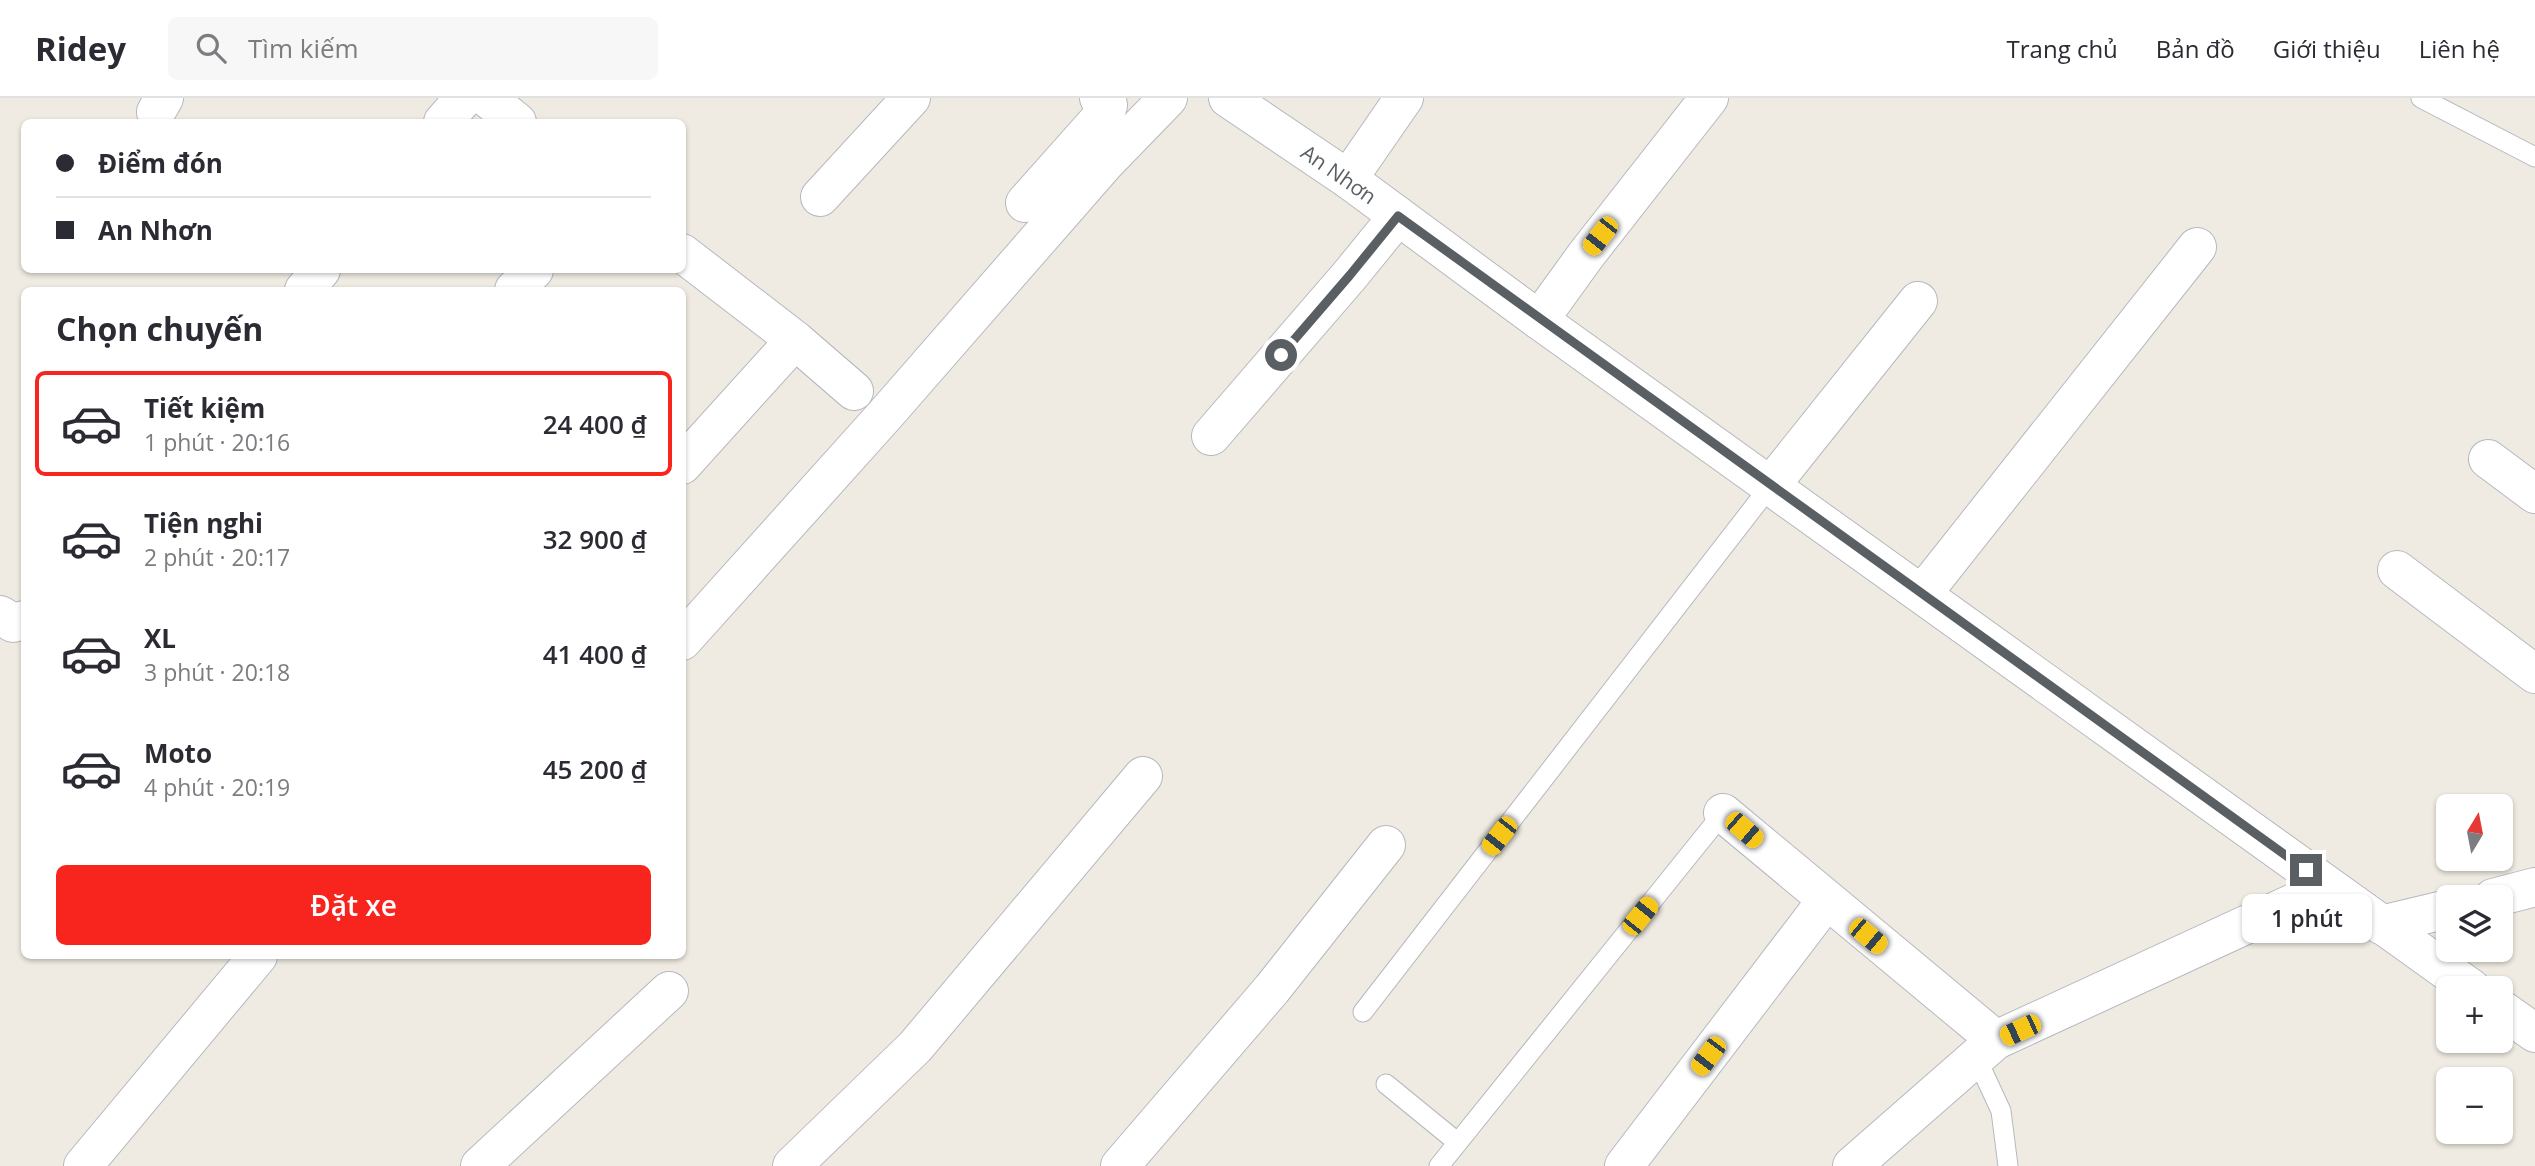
<!DOCTYPE html>
<html lang="vi">
<head>
<meta charset="utf-8">
<style>
	:root { --surface:#fff; --page:#f7f7f7; --text:#2b2b33; --muted:#7c7c81; --line:#e1e1e2; --accent:#f8241e }
	body { margin:0; font-family:"Open Sans",sans-serif; background:var(--page); color:var(--text); height:100vh; display:flex; flex-direction:column; font-size:26px; white-space:nowrap }
	* { box-sizing:border-box; margin:0 }
	p { font-size:23px; color:var(--muted) }
	.icon { flex:none; width:38px; height:38px; fill:none; stroke:currentColor; stroke-width:2; stroke-linecap:round; stroke-linejoin:round }
	.map { position:relative; flex:1; overflow:hidden }
	.details { position:absolute; left:21px; top:189px; width:665px; height:672px; display:flex; flex-direction:column; background:var(--surface); border-radius:10px; box-shadow:0 2px 5px #0004 }
	.details>* { flex:none }
	.hud { position:absolute; left:21px; top:21px; width:665px; height:154px; border-radius:10px; box-shadow:0 2px 5px #0004; display:grid; align-content:center; height:154px; padding:0 35px; background:var(--surface) }
	.needle { width:46px; rotate:10deg }
	.tools { position:absolute; left:2436px; top:696px; display:grid; gap:14px }
	.tools a { display:grid; place-items:center; width:77px; height:77px; border-radius:10px; background:var(--surface); box-shadow:0 2px 5px #0004; font-size:35px }
	.end { position:absolute; width:32px; height:32px; margin:-16px; border:9px solid #5a5f64; background:#fff; box-shadow:0 0 0 4px #fff }
	.from { border-radius:50% }
	.bubble { position:absolute; height:49px; border-radius:10px; background:var(--surface); box-shadow:0 2px 5px #0004; font-size:23px; font-weight:600; line-height:49px; text-align:center }
	.car { position:absolute; width:21px; height:42px; margin:-21px -10px; border-radius:9px; box-shadow:0 0 5px 2px #0007; background:linear-gradient(#f5c518 24%,#345 0 40%,#f5c518 0 76%,#345 0 86%,#f5c518 0) }
	.hud b { display:flex; align-items:center; gap:24px; height:66px; font-size:26px }
	.hud b+b { border-top:2px solid var(--line) }
	.hud i { width:18px; height:18px; background:var(--text) }
	ul { padding:0; list-style:none }
	li { display:flex; align-items:center; gap:21px; height:105px; margin:0 14px 10px; padding:0 21px; border:4px solid transparent; border-radius:10px }
	li div { flex:1 }
	li b { display:block; font-size:26px }
	li em { font-style:normal; font-weight:600 }
	li.on { border-color:var(--accent) }
	li>.icon { width:63px; height:63px; stroke-width:1.5 }
	h2 { padding:0 35px; font-size:32px; line-height:84px }
	.button { display:flex; gap:14px; margin-top:auto; padding:14px 35px }
	.button a { flex:1; height:80px; border-radius:10px; background:var(--accent); color:#fff; font-size:28px; font-weight:600; line-height:80px; text-align:center }
	header { display:flex; align-items:center; gap:42px; box-sizing:border-box; height:98px; padding:0 35px; background:var(--surface); border-bottom:2px solid var(--line) }
	header strong { font-size:33px }
	nav { display:flex; gap:38px; margin-inline-start:auto; font-size:24px }
	.search { width:490px; height:63px; background:var(--page); display:flex; align-items:center; gap:18px; box-sizing:border-box; padding:0 24px; border-radius:10px; color:var(--muted); font-size:26px }
	.map>svg:first-child { display:block }
	.lines { fill:none; stroke-linecap:round; stroke-linejoin:round }
	.lane-casing { stroke:#b5b9be; stroke-width:21 }
	.street-casing { stroke:#b5b9be; stroke-width:40 }
	.lane { stroke:#fff; stroke-width:19 }
	.street { stroke:#fff; stroke-width:38 }
	.route { stroke:#5a5f64; stroke-width:9 }
	.labels { text-anchor:middle; dominant-baseline:central; stroke-width:5; stroke-linejoin:round; paint-order:stroke }
	.street-label { font-size:21px; fill:#5a5f64; stroke:#fff }
</style>
</head>
<body>
<header>
<strong>Ridey</strong>
<div class="search"><svg class="icon" aria-label="search" viewBox="0 0 24 24"><circle cx="10" cy="10" r="6"/><path d="M15 15l6 6"/></svg>Tìm kiếm</div>
<nav><a>Trang chủ</a><a>Bản đồ</a><a>Giới thiệu</a><a>Liên hệ</a></nav>
</header>
<div class="map">
<svg width="2535" height="1068" viewBox="0 0 2535 1068">
	<rect width="100%" height="100%" fill="#efebe2"/>
	<g class="lines">
		<g class="lane-casing">
			<g id="lane">
				<polyline points="2421,0 2535,59"/>
				<polyline points="1363,914 1771,387"/>
				<polyline points="1976,959 2001,1013 2008,1068"/>
				<polyline points="1386,986 1457,1044"/>
				<polyline points="1439,1068 1723,715"/>
			</g>
		</g>
		<g class="street-casing">
			<g id="street">
				<polyline points="487,0 517,24"/>
				<polyline points="1228,0 1348,81 1539,222 2472,891"/>
				<polyline points="156,14 164,0"/>
				<polyline points="443,24 464,0"/>
				<polyline points="1348,81 1404,0"/>
				<polyline points="820,99 911,0"/>
				<polyline points="1025,105 1106,14 1108,7 1099,0"/>
				<polyline points="682,155 795,242 854,293"/>
				<polyline points="304,192 321,172"/>
				<polyline points="514,192 534,172"/>
				<polyline points="1539,222 1586,157 1709,0"/>
				<polyline points="1211,338 1350,177 1398,118"/>
				<polyline points="2488,361 2535,396"/>
				<polyline points="682,367 795,242"/>
				<polyline points="1771,387 1918,203"/>
				<polyline points="2397,472 2535,576"/>
				<polyline points="1923,495 2197,149"/>
				<polyline points="0,517 13,525 24,522"/>
				<polyline points="682,543 885,317 1105,65 1168,0"/>
				<polyline points="1723,715 1996,942"/>
				<polyline points="2493,800 2535,789"/>
				<polyline points="2381,827 2448,811"/>
				<polyline points="2501,911 2535,935"/>
				<polyline points="83,1068 258,858"/>
				<polyline points="480,1068 669,893"/>
				<polyline points="792,1068 915,949 1143,678"/>
				<polyline points="1120,1068 1272,891 1386,747"/>
				<polyline points="1624,1068 1826,803"/>
				<polyline points="1852,1068 1996,942 2328,789"/>
			</g>
		</g>
		<use href="#lane" class="lane"/>
		<use href="#street" class="street"/>
	</g>
	<g class="lines">
		<polyline class="route" points="1281,257 1350,177 1398,118 2306,772"/>
	</g>
	<g class="labels">
		<g class="street-label">
			<text transform="translate(1339 76) rotate(35)">An Nhơn</text>
		</g>
	</g>
</svg>
<div class="tools">
<a><svg class="needle" viewBox="-14 -14 28 28"><path d="M0-13l5 13h-10z" fill="#e53935"/><path d="M0 13l5-13h-10z" fill="#7c7c81"/></svg></a>
<a><svg class="icon" aria-label="layers" viewBox="0 0 24 24"><path d="M12 4l9 5-9 5-9-5zM3 14l9 5 9-5"/></svg></a>
<a>+</a>
<a>−</a>
</div>
<i class="end from" style="left:1281px;top:257px"></i>
<i class="end" style="left:2306px;top:772px"></i>
<div class="bubble" style="left:2242px;top:796px;width:130px">1 phút</div>
<i class="car" style="left:1600px;top:138px;rotate:218deg"></i>
<i class="car" style="left:1744px;top:732px;rotate:131deg"></i>
<i class="car" style="left:1499px;top:738px;rotate:218deg"></i>
<i class="car" style="left:1640px;top:818px;rotate:39deg"></i>
<i class="car" style="left:1868px;top:838px;rotate:130deg"></i>
<i class="car" style="left:2020px;top:932px;rotate:245deg"></i>
<i class="car" style="left:1708px;top:958px;rotate:217deg"></i>
<div class="hud">
<b><i class="from"></i>Điểm đón</b>
<b><i></i>An Nhơn</b>
</div>
<section class="details">
<h2>Chọn chuyến</h2>
<ul>
<li class="on"><svg class="icon" aria-label="car" viewBox="0 0 24 24"><path d="M5 17H2v-5l4-1 3-4h7l3 4 3 1v5h-3M9 17h6M6 11h13"/><circle cx="7" cy="17" r="2"/><circle cx="17" cy="17" r="2"/></svg><div><b>Tiết kiệm</b><p>1 phút · 20:16</p></div><em>24 400 ₫</em></li>
<li><svg class="icon" aria-label="car" viewBox="0 0 24 24"><path d="M5 17H2v-5l4-1 3-4h7l3 4 3 1v5h-3M9 17h6M6 11h13"/><circle cx="7" cy="17" r="2"/><circle cx="17" cy="17" r="2"/></svg><div><b>Tiện nghi</b><p>2 phút · 20:17</p></div><em>32 900 ₫</em></li>
<li><svg class="icon" aria-label="car" viewBox="0 0 24 24"><path d="M5 17H2v-5l4-1 3-4h7l3 4 3 1v5h-3M9 17h6M6 11h13"/><circle cx="7" cy="17" r="2"/><circle cx="17" cy="17" r="2"/></svg><div><b>XL</b><p>3 phút · 20:18</p></div><em>41 400 ₫</em></li>
<li><svg class="icon" aria-label="car" viewBox="0 0 24 24"><path d="M5 17H2v-5l4-1 3-4h7l3 4 3 1v5h-3M9 17h6M6 11h13"/><circle cx="7" cy="17" r="2"/><circle cx="17" cy="17" r="2"/></svg><div><b>Moto</b><p>4 phút · 20:19</p></div><em>45 200 ₫</em></li>
</ul>
<div class="button"><a>Đặt xe</a></div>
</section>
</div>
</body>
</html>
